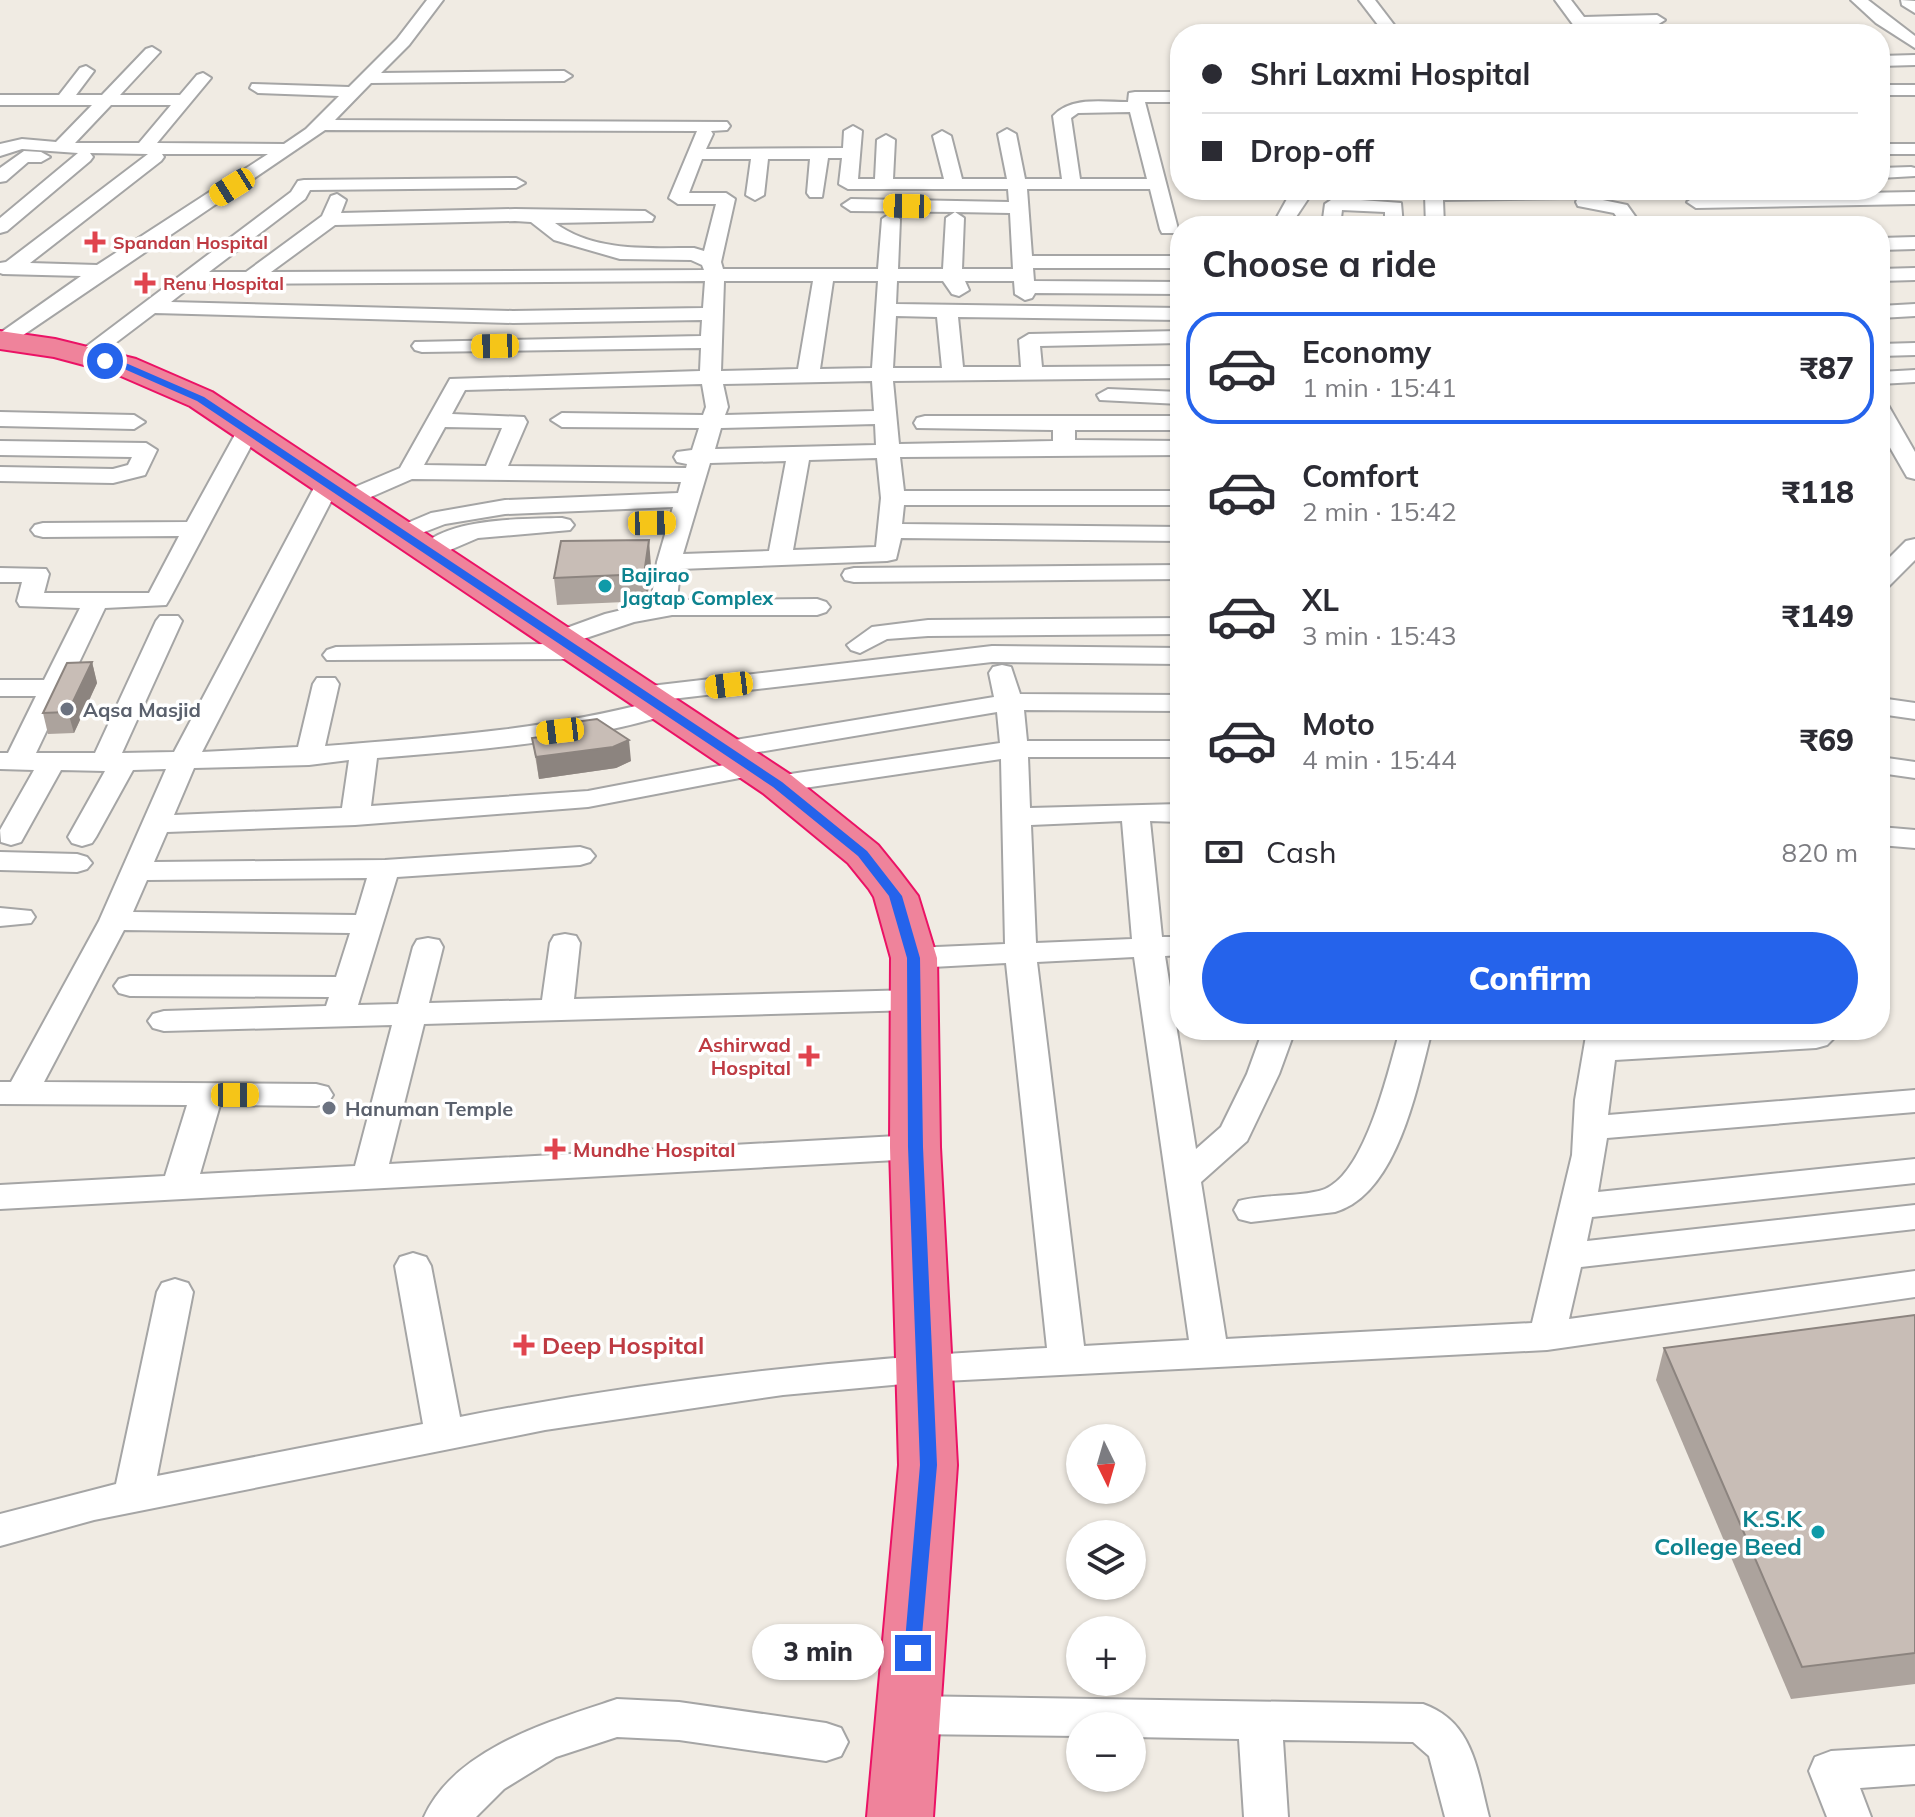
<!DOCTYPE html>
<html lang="en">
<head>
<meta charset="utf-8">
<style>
	:root { --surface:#fff; --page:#f7f7f7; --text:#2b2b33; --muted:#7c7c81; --line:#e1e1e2; --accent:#2563eb }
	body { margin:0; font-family:Mulish,sans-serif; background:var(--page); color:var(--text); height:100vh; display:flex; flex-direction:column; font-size:30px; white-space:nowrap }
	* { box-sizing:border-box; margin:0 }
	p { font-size:26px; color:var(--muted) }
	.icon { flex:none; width:44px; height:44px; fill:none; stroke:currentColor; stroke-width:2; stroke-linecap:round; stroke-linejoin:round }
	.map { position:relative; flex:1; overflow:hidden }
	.details { position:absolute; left:1170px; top:216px; width:720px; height:824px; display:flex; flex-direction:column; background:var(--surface); border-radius:32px; box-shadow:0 2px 6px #0004 }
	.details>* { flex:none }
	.guide { position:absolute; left:1170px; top:24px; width:720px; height:176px; border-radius:32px; box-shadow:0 2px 6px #0004; display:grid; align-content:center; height:176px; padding:0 32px; background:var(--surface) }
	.needle { width:52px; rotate:175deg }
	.buttons { position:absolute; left:1066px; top:1424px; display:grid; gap:16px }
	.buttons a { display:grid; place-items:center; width:80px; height:80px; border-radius:50%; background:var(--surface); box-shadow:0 2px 6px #0004; font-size:40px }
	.end { position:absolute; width:36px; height:36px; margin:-18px; border:10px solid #2563eb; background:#fff; box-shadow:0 0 0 4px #fff }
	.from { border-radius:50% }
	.bubble { position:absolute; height:56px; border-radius:28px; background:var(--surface); box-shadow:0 2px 6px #0004; font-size:26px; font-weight:800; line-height:56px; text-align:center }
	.car { position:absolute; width:24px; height:48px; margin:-24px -12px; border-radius:10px; box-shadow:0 0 6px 2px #0007; background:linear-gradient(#f5c518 24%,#345 0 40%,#f5c518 0 76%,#345 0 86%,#f5c518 0) }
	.guide b { display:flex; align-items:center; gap:28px; height:76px; font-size:30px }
	.guide b+b { border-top:2px solid var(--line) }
	.guide i { width:20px; height:20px; background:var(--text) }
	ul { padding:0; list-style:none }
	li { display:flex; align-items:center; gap:24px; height:112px; margin:0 16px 12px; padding:0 16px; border:4px solid transparent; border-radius:32px }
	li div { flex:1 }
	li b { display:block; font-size:30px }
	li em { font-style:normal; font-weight:800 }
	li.active { border-color:var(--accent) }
	li>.icon { width:72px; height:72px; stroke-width:1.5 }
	h2 { padding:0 32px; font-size:36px; line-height:96px }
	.pay { display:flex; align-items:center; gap:20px; height:88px; padding:0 32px; font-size:30px }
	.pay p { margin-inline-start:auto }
	.primary-button { display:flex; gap:16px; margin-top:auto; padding:16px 32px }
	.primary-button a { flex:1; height:92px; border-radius:48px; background:var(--accent); color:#fff; font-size:32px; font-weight:800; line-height:92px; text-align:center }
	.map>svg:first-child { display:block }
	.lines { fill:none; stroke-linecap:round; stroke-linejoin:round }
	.minor-casing { stroke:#a5a5a5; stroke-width:4 }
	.highway-casing { stroke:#eb1265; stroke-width:4 }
	.minor { fill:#fff; fill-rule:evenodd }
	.highway { fill:#ef839b; fill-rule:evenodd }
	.wall { fill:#aca39d }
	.shaded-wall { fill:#8c847f }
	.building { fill:#c8bdb6; stroke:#8c847f; stroke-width:2 }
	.route { fill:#2563eb }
	.health-dot { fill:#e0444e; stroke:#fff; stroke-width:3 }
	.culture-dot { fill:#0f9aa8; stroke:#fff; stroke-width:3 }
	.worship-dot { fill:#6b7280; stroke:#fff; stroke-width:3 }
	.labels { text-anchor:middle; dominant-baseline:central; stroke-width:7; stroke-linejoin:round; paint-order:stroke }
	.far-health-label { font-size:18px; font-weight:bold; fill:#be3a42; stroke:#fff; text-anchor:start }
	.culture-label { font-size:20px; font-weight:bold; fill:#0d838f; stroke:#fff; text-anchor:start }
	.worship-label { font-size:20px; font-weight:bold; fill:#5b616d; stroke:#fff; text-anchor:start }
	.health-label { font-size:20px; font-weight:bold; fill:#be3a42; stroke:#fff; text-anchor:end }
	.near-health-label { font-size:24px; font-weight:bold; fill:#be3a42; stroke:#fff; text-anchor:start }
	.near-culture-label { font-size:24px; font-weight:bold; fill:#0d838f; stroke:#fff; text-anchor:end }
</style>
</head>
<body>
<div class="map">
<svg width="1915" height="1817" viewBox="0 0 1915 1817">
	<rect width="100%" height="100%" fill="#f0ebe3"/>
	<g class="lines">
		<g class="minor-casing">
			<g id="minor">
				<path d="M427,0H443L409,45L381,73L564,71L572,76L564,81L371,83L335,120L727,122L730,126L727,130L711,131L713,134L706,149L843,148L844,131L853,126L862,131L858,179H875L877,140L886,135L895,140L893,179H944L933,136L942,131L951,136L962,179H1007L998,134L1007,129L1016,134L1025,179H1062L1053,116C1071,96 1103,102 1128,102L1129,93L1135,92H1180V102H1145L1178,229L1176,233H1162L1160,229L1150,189H1027L1032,256H1180V268H1033L1034,281L1180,282V294L1035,293L1032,298L1025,300L1015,294L1014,281H965L969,290L959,296L952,294L943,281H897L896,304L1180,308V320L958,317L963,367H1021L1019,340L1029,334L1180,331V343L1040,346L1042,367L1180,366V378L893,381L899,444L1053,441V430L917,428L914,423L917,418L925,416H1180V430H1075V440L1180,441V455L900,457L904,491H1180V505H904L902,524L1180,527V541L901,538L896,559L887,561L680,569L677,600L817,599L826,602L830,607L826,612L817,615H672L634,622L571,643L586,646L590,651L586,656L577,659L327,660L323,655L327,650L336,647L549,644L546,639L550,634L605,614L651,603L657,562L673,507L505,514L445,524L401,541L393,539L389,534L393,529L431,513L505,500L678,493L681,482L412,479L357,503H341L337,498L341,493L400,468L450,379L700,371L701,348L422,352L415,350L412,346L415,342L701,336L702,320L513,323L155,313L93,360H79L76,356L79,352L291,192L298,181L304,180L516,178L525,183L516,188L310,190L305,199L209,272H246L322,216L331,196L337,194L346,200L341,213L515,209L645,211L654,217L652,221L555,223C594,252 648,248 694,248L704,251L716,204H678L669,198L697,131L325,130L10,344L0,345V333L81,276L3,274L0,273V263L6,262L148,154L90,153L93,157L90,161L7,231L0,233V218L78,153L22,149L0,156V144L22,139L56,142L92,105H0V95H59L80,68L86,66L94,71L76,95H102L146,49L152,47L160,52L120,95H180L197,75L203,73L211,78L157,143L284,144L306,129L339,96L258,93L250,88L252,84L349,87L397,39ZM111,105H171L139,143H75ZM1130,112L1147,179H1080L1071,118L1078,113ZM162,154H268L97,265L30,263L161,161L164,157ZM828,158H842L839,184L848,189H1008L1009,202L851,199L842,205L851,211L955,212L946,218L943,269H898L900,219L891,213L882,219L878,269H723L721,262L735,199L726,193H689L702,159H751L746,195L755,200L764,195L768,159H810L807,193L810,197H822ZM955,212L1010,213L1013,269H962L964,218ZM515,221L531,222L554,240L620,259L691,260L702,265L704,270L271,272L335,225ZM705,281L703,308L513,311L171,302L194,284ZM724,281H813L798,369L721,371ZM833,281H878L872,368L820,369ZM896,316L937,317L942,368H893ZM872,381L874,411L725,415L728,407L723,384ZM702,384L706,407L703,415L562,413L551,420L562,427L699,428L692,450L677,452L674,457L677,462L687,464L686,468L508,466L527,422L524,417L452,414L465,390ZM875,424L876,445L715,449L721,428ZM445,427L502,428L486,466L424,465ZM877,458L881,498L876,547L793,550L809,460ZM786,461L769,551L683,554L710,463Z"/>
				<polygon points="1359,0 1375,0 1401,34 1385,34"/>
				<polygon points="1555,0 1571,0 1584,17 1657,15 1665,20 1657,25 1590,26 1596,34 1580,34"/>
				<polygon points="1851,0 1868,0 1915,36 1915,48 1876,23"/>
				<polygon points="1901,0 1915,1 1915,13 1902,5"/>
				<polygon points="1514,26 1520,28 1520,34 1461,32 1469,27"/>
				<polygon points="1915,55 1915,65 1880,66 1880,56"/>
				<rect x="1880" y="85" width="35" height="10"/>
				<rect x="1880" y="144" width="35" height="10"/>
				<polygon points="24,151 41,152 50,157 41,162 28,162 6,181 0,182 0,168"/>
				<polygon points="1911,167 1915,168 1915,176 1880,178 1880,168"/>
				<polygon points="1292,190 1314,190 1290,226 1272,226"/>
				<polygon points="1432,190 1697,190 1698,191 1689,196 1593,198 1627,205 1642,226 1623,226 1614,213 1578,206 1576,202 1578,198 1443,200 1444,226 1426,226 1425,195"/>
				<polygon points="1915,192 1915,204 1696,208 1687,202 1696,196"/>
				<polygon points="1334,198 1401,203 1403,226 1385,226 1385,212 1342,210 1340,226 1322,226 1325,204"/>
				<polygon points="1915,237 1915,249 1880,250 1880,238"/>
				<polygon points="1915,268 1915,280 1880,281 1880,269"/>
				<polygon points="1915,304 1915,316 1880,318 1880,306"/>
				<polygon points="1915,343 1915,355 1880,356 1880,344"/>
				<polygon points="1915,370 1915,382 1880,384 1880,372"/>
				<polygon points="1108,389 1180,392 1180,404 1100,400 1097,395"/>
				<polygon points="1880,403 1888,405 1915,452 1915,479 1907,477 1880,430"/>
				<polygon points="0,412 134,415 145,422 134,429 0,426"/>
				<path d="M248,424L259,431L169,600L166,605L105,608L36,753H95L156,621L160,616H178L182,621L122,753L174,752L316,484L320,479H336L340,484L202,752L298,747L313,684L317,678H335L339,684L325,746C437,737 547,730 655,701H633L629,695L633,689L642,687L992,646L1180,648V664L992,662L663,700L670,702L674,708L670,714C575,743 476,750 377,758L371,806L588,791L750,760L760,762L764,768L760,774L750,776L588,807L355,825L167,832L154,862L385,860L580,847L590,850L595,856L590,862L580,865L397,877L358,1005L398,1004L413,947L417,940L428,938L439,940L443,947L429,1003L542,1000L550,943L554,936L565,934L576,936L580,943L574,999L914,990L925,993L930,1000L925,1007L914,1010L424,1024L389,1164L915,1135L927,1139L932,1147L927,1155L915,1159L0,1209V1185L165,1176L187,1105L0,1104V1082H11L99,921L166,769L133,770L96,837L92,843L82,846L72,843L68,837L105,771L61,770L21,842L11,845L1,842L0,830L34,770L0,769V753H8L36,696H0V680H44L80,608L20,606L17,601L22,582H0V568L46,569L49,574L44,593H149L179,536L43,537L35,535L31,530L35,525L43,523L187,522L237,431ZM349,760L342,808L174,815L194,768L309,765ZM367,878L356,915L133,912L147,880ZM124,930L350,933L336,977L130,976L119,979L114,986L119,993L130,996L329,997L326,1006L164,1011L153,1014L148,1021L153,1028L164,1031L392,1025L355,1166L200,1174L220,1105L316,1106L328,1103L333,1095L328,1087L316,1084L44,1082Z"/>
				<polygon points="0,441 146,443 157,450 145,475 113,483 0,481 0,467 113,469 128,465 132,457 0,455"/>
				<path d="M562,518L570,520L574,525L570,530L478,538L429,559L420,557L417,552C441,517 524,519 562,518Z"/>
				<polygon points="1915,539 1915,560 1889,586 1880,588 1880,567 1906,541"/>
				<polygon points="1180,565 1180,579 854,582 845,580 842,575 845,570 854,568"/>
				<polygon points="1180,618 1180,634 928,636 887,639 860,653 851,650 847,645 872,627 928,620"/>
				<path d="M1002,665L1011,667L1020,694L1180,695V711L1024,710L1027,741H1180V757H1028L1030,808L1180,804V822L1150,821L1162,937H1180V955L1165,956L1196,1149L1221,1127L1247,1074L1263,1030H1295L1279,1074L1247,1141L1201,1182L1226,1339L1532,1323L1572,1155L1575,1100L1587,1030H1619L1618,1039L1773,1030H1842L1827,1045L1816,1048L1615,1060L1608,1115L1915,1090V1112L1607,1138L1598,1192L1915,1159V1183L1592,1217L1587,1241L1915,1205V1229L1581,1267L1569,1319L1915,1271V1297L1547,1350L925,1382L783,1395L545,1430L94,1520L0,1546V1514L116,1484L157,1292L162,1283L175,1279L188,1283L193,1292L157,1476L423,1424L395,1266L400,1257L413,1253L426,1257L431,1266L460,1417C654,1379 850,1358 1047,1348L1006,963L914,968L903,965L899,958L903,951L914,948L1005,944L1001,759L777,792L767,790L763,784L767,778L777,776L1000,743L997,712L723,758L713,756L709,750L713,744L723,742L994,697L989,673L993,667ZM1122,821L1132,939L1036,943L1031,825ZM1134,957L1189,1340L1084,1346L1037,962Z"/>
				<polygon points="1880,698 1915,703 1915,719 1880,714"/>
				<polygon points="1880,757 1915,762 1915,778 1880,773"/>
				<polygon points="1880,827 1915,830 1915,848 1880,845"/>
				<polygon points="0,852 77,854 87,857 92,863 87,869 77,872 0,870"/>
				<polygon points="0,908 31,911 35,917 31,923 0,926"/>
				<path d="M1400,1030H1432C1417,1086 1398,1194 1335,1212L1251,1222L1239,1219L1234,1210L1239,1201C1263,1194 1305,1197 1325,1189C1366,1172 1388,1071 1400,1030Z"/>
				<path d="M908,1696L1423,1704C1474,1722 1477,1771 1489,1817H1445L1429,1756L1413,1742L1283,1740L1288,1817H1244L1239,1739L1132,1737V1726H1080V1736L908,1734L893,1728L886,1715L893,1702Z"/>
				<path d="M617,1699L679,1702L826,1723L841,1728L848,1742L841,1756L826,1761L679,1740L617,1737L556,1757L504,1789L476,1817H424C455,1748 551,1721 617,1699Z"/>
				<polygon points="1915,1746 1915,1784 1860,1788 1871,1817 1827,1817 1809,1771 1815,1757 1831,1751"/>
			</g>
		</g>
		<g class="highway-casing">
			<polygon id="highway" points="0,331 55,339 136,359 212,392 791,775 878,845 899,871 918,896 937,958 940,1147 957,1465 933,1817 867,1817 899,1465 890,1147 891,958 874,897 869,889 848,863 763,793 190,406 114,373 54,357 0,349"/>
		</g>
		<use href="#minor" class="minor"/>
		<use href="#highway" class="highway"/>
	</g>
	<g class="wall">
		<polygon points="651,566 647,601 557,605 554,578"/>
		<polygon points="92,662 97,683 74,733 48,734 43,713"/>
		<polygon points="544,726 631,761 616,768 539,779 532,738 545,737"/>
		<polygon points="1915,1315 1915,1684 1791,1699 1656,1380 1664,1348"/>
	</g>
	<g class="shaded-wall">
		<polygon points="649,540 651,566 647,601 644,574"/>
		<polygon points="92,662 97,683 74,733 68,712"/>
		<polygon points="629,740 631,761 616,768 539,779 536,757"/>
	</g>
	<g class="building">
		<polygon points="649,540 644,574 554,578 561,541"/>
		<polygon points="92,662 68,712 43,713 67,663"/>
		<polygon points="597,719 629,740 613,747 536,757 532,738 546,736 544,726"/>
		<polygon points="1915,1315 1915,1653 1802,1667 1664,1348"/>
	</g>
	<polygon class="route" points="105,358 128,364 204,397 782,782 867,851 902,896 920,958 923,1147 937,1465 920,1658 907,1658 904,1653 920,1465 908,1147 907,958 889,896 858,856 773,787 197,401 122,368 102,363"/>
	<g class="health-dot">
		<path d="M91 230h8v8h8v8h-8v8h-8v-8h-8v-8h8z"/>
		<path d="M141 271h8v8h8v8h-8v8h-8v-8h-8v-8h8z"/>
		<path d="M805 1044h8v8h8v8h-8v8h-8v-8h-8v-8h8z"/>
		<path d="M551 1137h8v8h8v8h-8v8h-8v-8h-8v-8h8z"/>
		<path d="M520 1333h8v8h8v8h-8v8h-8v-8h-8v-8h8z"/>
	</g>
	<g class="culture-dot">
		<circle cx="605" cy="586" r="8"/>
		<circle cx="1818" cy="1532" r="8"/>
	</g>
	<g class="worship-dot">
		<circle cx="67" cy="709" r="8"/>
		<circle cx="329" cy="1108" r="8"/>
	</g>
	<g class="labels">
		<g class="far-health-label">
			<text x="113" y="242">Spandan Hospital</text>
			<text x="163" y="283">Renu Hospital</text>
		</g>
		<g class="culture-label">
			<text x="621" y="574">Bajirao<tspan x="621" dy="23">Jagtap Complex</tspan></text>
		</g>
		<g class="worship-label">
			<text x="83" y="709">Aqsa Masjid</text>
			<text x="345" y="1108">Hanuman Temple</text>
		</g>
		<g class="health-label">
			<text x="791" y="1044">Ashirwad<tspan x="791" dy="23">Hospital</tspan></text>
			<text x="573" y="1149" text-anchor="start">Mundhe Hospital</text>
		</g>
		<g class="near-health-label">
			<text x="542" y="1345">Deep Hospital</text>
		</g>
		<g class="near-culture-label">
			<text x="1802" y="1518">K.S.K<tspan x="1802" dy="28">College Beed</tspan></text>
		</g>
	</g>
</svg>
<div class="buttons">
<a><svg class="needle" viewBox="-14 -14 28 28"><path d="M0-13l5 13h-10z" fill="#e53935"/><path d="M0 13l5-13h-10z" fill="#7c7c81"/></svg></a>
<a><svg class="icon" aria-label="layers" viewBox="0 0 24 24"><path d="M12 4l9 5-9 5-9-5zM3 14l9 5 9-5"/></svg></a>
<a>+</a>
<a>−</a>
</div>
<i class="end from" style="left:105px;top:361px"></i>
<i class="end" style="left:913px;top:1653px"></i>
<div class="bubble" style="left:752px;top:1624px;width:132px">3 min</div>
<i class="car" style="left:232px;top:187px;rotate:238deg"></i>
<i class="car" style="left:907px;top:206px;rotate:271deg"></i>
<i class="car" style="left:495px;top:346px;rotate:269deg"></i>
<i class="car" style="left:652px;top:523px;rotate:89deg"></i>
<i class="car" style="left:729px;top:685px;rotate:263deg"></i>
<i class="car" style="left:560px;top:731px;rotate:263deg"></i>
<i class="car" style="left:235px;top:1095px;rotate:90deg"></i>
<div class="guide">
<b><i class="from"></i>Shri Laxmi Hospital</b>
<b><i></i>Drop-off</b>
</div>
<section class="details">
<h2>Choose a ride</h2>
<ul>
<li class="active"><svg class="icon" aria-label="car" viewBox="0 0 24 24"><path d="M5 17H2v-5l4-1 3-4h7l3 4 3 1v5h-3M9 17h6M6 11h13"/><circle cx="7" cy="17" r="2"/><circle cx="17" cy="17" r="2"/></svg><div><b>Economy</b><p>1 min · 15:41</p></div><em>₹87</em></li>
<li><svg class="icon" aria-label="car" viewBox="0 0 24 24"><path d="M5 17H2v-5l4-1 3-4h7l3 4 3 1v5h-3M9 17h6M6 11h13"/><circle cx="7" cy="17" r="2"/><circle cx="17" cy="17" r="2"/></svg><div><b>Comfort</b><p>2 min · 15:42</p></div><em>₹118</em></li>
<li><svg class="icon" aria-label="car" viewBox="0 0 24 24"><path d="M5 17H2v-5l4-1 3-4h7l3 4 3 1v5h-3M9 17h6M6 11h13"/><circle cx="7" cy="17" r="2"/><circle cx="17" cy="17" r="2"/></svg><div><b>XL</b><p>3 min · 15:43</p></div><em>₹149</em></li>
<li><svg class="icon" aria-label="car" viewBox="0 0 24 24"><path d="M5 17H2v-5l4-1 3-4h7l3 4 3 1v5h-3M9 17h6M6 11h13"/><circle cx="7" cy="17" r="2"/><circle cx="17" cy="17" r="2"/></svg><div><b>Moto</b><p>4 min · 15:44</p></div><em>₹69</em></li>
</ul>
<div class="pay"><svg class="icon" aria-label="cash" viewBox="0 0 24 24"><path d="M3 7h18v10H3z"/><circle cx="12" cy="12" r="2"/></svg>Cash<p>820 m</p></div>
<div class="primary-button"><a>Confirm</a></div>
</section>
</div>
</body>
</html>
